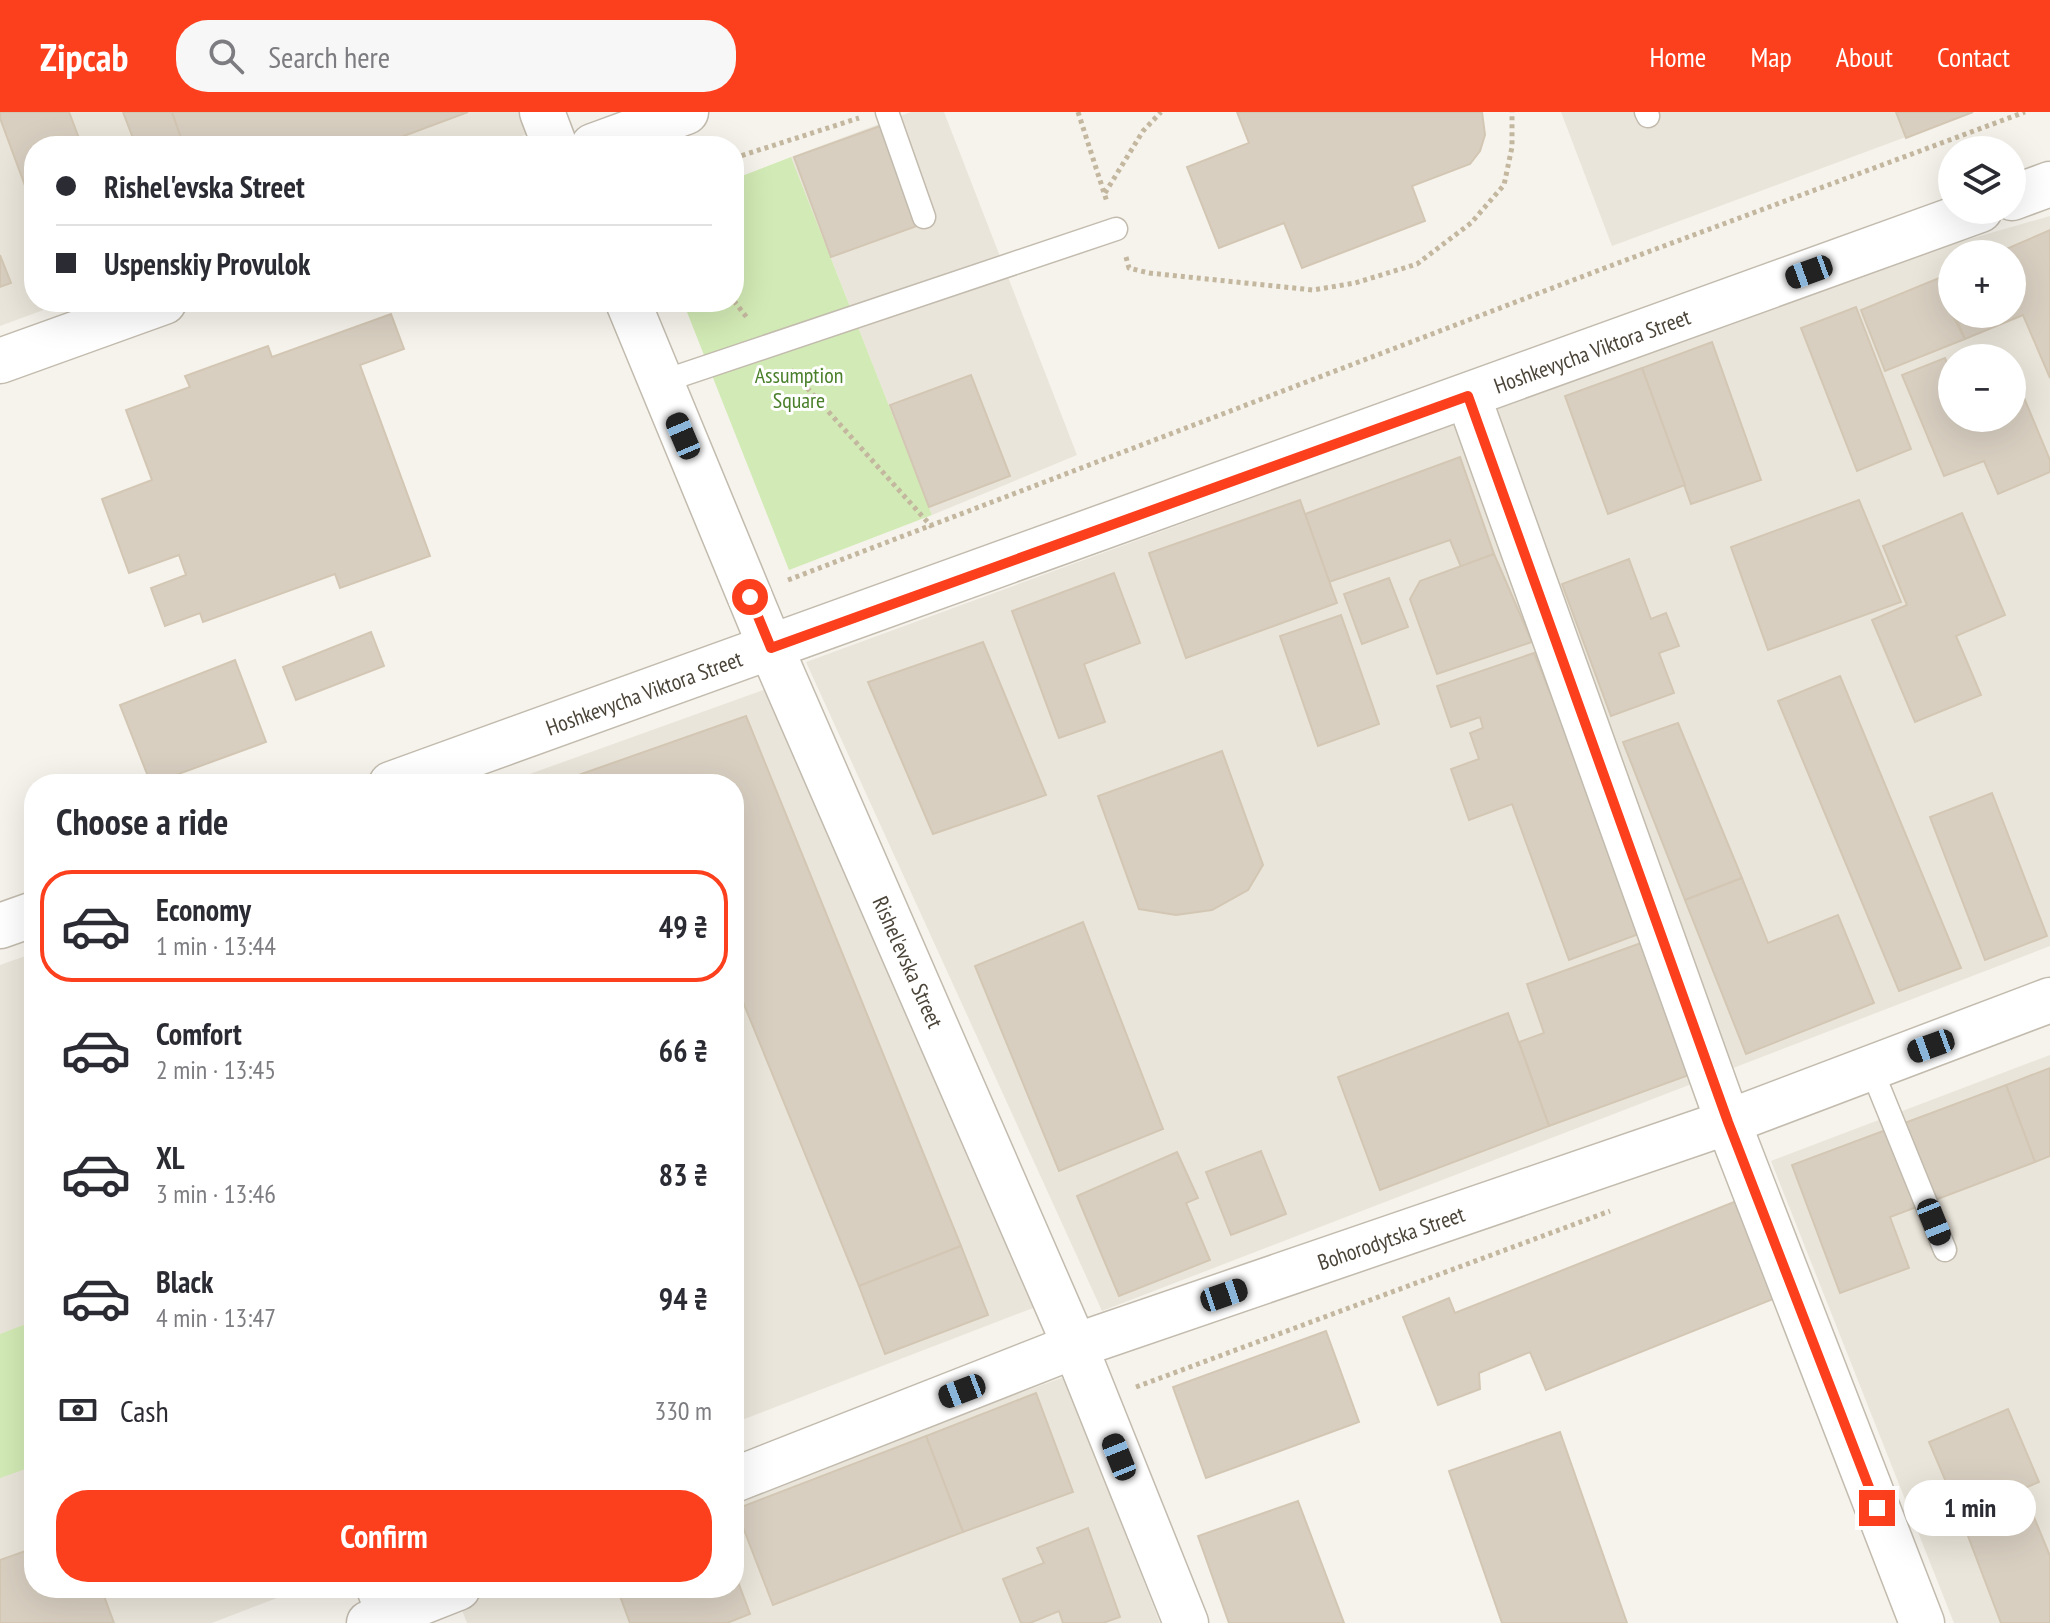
<!DOCTYPE html>
<html lang="en">
<head>
<meta charset="utf-8">
<style>
	:root { --surface:#fff; --page:#f7f7f7; --text:#2b2b33; --muted:#7c7c81; --line:#e1e1e2; --accent:#fc3f1d }
	body { margin:0; font-family:"PT Sans Narrow",sans-serif; background:var(--page); color:var(--text); height:100vh; display:flex; flex-direction:column; font-size:30px; white-space:nowrap }
	* { box-sizing:border-box; margin:0 }
	p { font-size:26px; color:var(--muted) }
	.icon { flex:none; width:44px; height:44px; fill:none; stroke:currentColor; stroke-width:2; stroke-linecap:round; stroke-linejoin:round }
	.map { position:relative; flex:1; overflow:hidden }
	.details { position:absolute; left:24px; top:662px; width:720px; height:824px; display:flex; flex-direction:column; background:var(--surface); border-radius:32px; box-shadow:0 8px 32px #0002 }
	.details>* { flex:none }
	.top-card { position:absolute; left:24px; top:24px; width:720px; height:176px; border-radius:32px; box-shadow:0 8px 32px #0002; display:grid; align-content:center; height:176px; padding:0 32px; background:var(--surface) }
	.fabs { position:absolute; left:1938px; top:24px; display:grid; gap:16px }
	.fabs a { display:grid; place-items:center; width:88px; height:88px; border-radius:50%; background:var(--surface); box-shadow:0 8px 32px #0002; font-size:40px }
	.end { position:absolute; width:36px; height:36px; margin:-18px; border:10px solid #fc3f1d; background:#fff; box-shadow:0 0 0 4px #fff }
	.from { border-radius:50% }
	.bubble { position:absolute; height:56px; border-radius:28px; background:var(--surface); box-shadow:0 8px 32px #0002; font-size:26px; font-weight:700; line-height:56px; text-align:center }
	.car { position:absolute; width:24px; height:48px; margin:-24px -12px; border-radius:10px; box-shadow:0 0 6px 2px #0007; background:linear-gradient(#222 24%,#8ab4d8 0 40%,#222 0 76%,#8ab4d8 0 86%,#222 0) }
	.top-card b { display:flex; align-items:center; gap:28px; height:76px; font-size:30px }
	.top-card b+b { border-top:2px solid var(--line) }
	.top-card i { width:20px; height:20px; background:var(--text) }
	ul { padding:0; list-style:none }
	li { display:flex; align-items:center; gap:24px; height:112px; margin:0 16px 12px; padding:0 16px; border:4px solid transparent; border-radius:32px }
	li div { flex:1 }
	li b { display:block; font-size:30px }
	li em { font-style:normal; font-weight:700 }
	li.selected { border-color:var(--accent) }
	li>.icon { width:72px; height:72px; stroke-width:1.5 }
	h2 { padding:0 32px; font-size:36px; line-height:96px }
	.pay { display:flex; align-items:center; gap:20px; height:88px; padding:0 32px; font-size:30px }
	.pay p { margin-inline-start:auto }
	.primary-button { display:flex; gap:16px; margin-top:auto; padding:16px 32px }
	.primary-button a { flex:1; height:92px; border-radius:32px; background:var(--accent); color:#fff; font-size:32px; font-weight:700; line-height:92px; text-align:center }
	header { display:flex; align-items:center; gap:48px; box-sizing:border-box; height:112px; padding:0 40px; background:var(--accent); color:#fff }
	header strong { font-size:38px }
	nav { display:flex; gap:44px; margin-inline-start:auto; font-size:28px }
	.search { width:560px; height:72px; background:var(--page); display:flex; align-items:center; gap:20px; box-sizing:border-box; padding:0 28px; border-radius:32px; color:var(--muted); font-size:30px }
	.map>svg:first-child { display:block }
	.residential { fill:#eae5da; fill-rule:evenodd }
	.green { fill:#d2eab5 }
	.building { fill:#d8cfc1; stroke:#d3c7b4; stroke-width:2 }
	.lines { fill:none; stroke-linecap:round; stroke-linejoin:round }
	.service-casing { stroke:#c2bbae; stroke-width:25 }
	.minor-casing { stroke:#c2bbae; stroke-width:47 }
	.tertiary-casing { stroke:#c2bbae; stroke-width:47 }
	.path { stroke:#c4b79f; stroke-width:5; stroke-dasharray:4 4; stroke-linecap:butt }
	.service { stroke:#fff; stroke-width:22 }
	.minor { stroke:#fff; stroke-width:44 }
	.tertiary { stroke:#fff; stroke-width:44 }
	.route { stroke:#fc3f1d; stroke-width:10 }
	.labels { text-anchor:middle; dominant-baseline:central; stroke-width:6; stroke-linejoin:round; paint-order:stroke }
	.street-label { font-size:22px; fill:#4b4439; stroke:#fff }
	.park-label { font-size:22px; fill:#4a7f2a; stroke:#fff }
</style>
</head>
<body>
<header>
<strong>Zipcab</strong>
<div class="search"><svg class="icon" aria-label="search" viewBox="0 0 24 24"><circle cx="10" cy="10" r="6"/><path d="M15 15l6 6"/></svg>Search here</div>
<nav><a>Home</a><a>Map</a><a>About</a><a>Contact</a></nav>
</header>
<div class="map">
<svg width="2050" height="1511" viewBox="0 0 2050 1511">
	<rect width="100%" height="100%" fill="#f6f3ec"/>
	<g class="residential">
		<polygon points="0,0 519,0 527,22 495,34 34,34 34,190 65,190 0,214"/>
		<polygon points="911,0 944,0 1077,343 932,403 791,45"/>
		<polygon points="1561,0 1973,0 1612,134"/>
		<path d="M2050,104V834L1102,1199L806,550L1914,143ZM1952,142H2012V202H1952ZM1952,246H2012V306H1952Z"/>
		<polygon points="780,572 1041,1193 734,1311 734,672 502,672"/>
		<polygon points="34,841 34,1476 303,1476 212,1511 0,1511 0,853"/>
		<polygon points="2050,943 2050,1511 1954,1511 1771,1049"/>
		<polygon points="1064,1265 1160,1511 467,1511 458,1488 490,1476 734,1476 734,1386"/>
	</g>
	<g class="green">
		<polygon points="791,45 932,403 789,458 683,190 734,190 734,67"/>
		<polygon points="34,1209 34,1354 0,1366 0,1222"/>
	</g>
	<g class="building">
		<polygon points="0,0 69,0 82,34 34,34 34,98 0,6"/>
		<polygon points="123,0 172,0 184,34 136,34"/>
		<polygon points="172,0 468,0 377,34 184,34"/>
		<polygon points="1237,0 1482,0 1485,23 1480,39 1470,52 1412,74 1425,109 1302,156 1284,111 1219,136 1187,55 1249,31"/>
		<polygon points="1896,0 1973,0 1906,26"/>
		<polygon points="880,14 917,114 831,145 794,45"/>
		<polygon points="2050,118 2050,266 2023,203 1965,227 1954,202 2012,202 2012,142 1995,142"/>
		<polygon points="0,143 11,171 0,175"/>
		<polygon points="1952,160 1952,197 1939,166"/>
		<polygon points="1939,166 1952,202 1965,227 1885,259 1861,198"/>
		<polygon points="1856,195 1911,337 1857,359 1801,216"/>
		<polygon points="391,202 404,237 360,253 430,444 340,476 335,462 203,510 200,501 165,514 151,476 186,463 179,443 129,461 102,387 152,368 126,298 190,275 185,264 268,234 272,245"/>
		<polygon points="1712,230 1761,368 1691,392 1642,256"/>
		<polygon points="1945,246 1952,263 1952,306 2012,306 2012,271 2017,269 2050,348 2050,360 1998,382 1984,349 1944,364 1902,263"/>
		<polygon points="1642,256 1685,373 1608,402 1565,284"/>
		<polygon points="971,263 1010,364 929,395 890,293"/>
		<polygon points="1460,345 1494,442 1461,455 1450,428 1329,470 1305,402"/>
		<polygon points="1300,388 1337,491 1186,546 1149,441"/>
		<polygon points="1859,388 1901,490 1768,538 1731,435"/>
		<polygon points="1962,401 2005,503 1956,524 1981,583 1915,610 1872,508 1907,493 1883,434"/>
		<polygon points="1494,442 1532,530 1437,562 1410,487 1420,469"/>
		<polygon points="1629,447 1651,507 1666,501 1679,534 1659,541 1674,581 1611,604 1562,472"/>
		<polygon points="1114,461 1140,531 1084,552 1105,610 1059,626 1012,499"/>
		<polygon points="1389,466 1408,515 1362,532 1344,482"/>
		<polygon points="1341,503 1379,612 1318,634 1280,524"/>
		<polygon points="371,520 384,554 296,588 283,555"/>
		<polygon points="983,530 1046,683 933,722 868,570"/>
		<polygon points="1534,541 1647,819 1569,848 1512,692 1469,708 1451,657 1479,647 1470,621 1483,616 1480,605 1451,615 1437,574"/>
		<polygon points="235,548 266,630 151,672 120,593"/>
		<polygon points="1840,564 1961,856 1899,879 1778,589"/>
		<polygon points="746,604 961,1134 859,1174 734,868 734,672 553,672"/>
		<polygon points="1678,611 1742,766 1685,788 1623,630"/>
		<polygon points="1222,639 1263,753 1248,778 1212,798 1176,803 1139,797 1098,684"/>
		<polygon points="1992,681 2047,824 1985,848 1930,705"/>
		<polygon points="1742,766 1768,831 1838,803 1874,891 1746,942 1685,788"/>
		<polygon points="1083,810 1163,1017 1059,1059 975,854"/>
		<polygon points="1652,827 1700,959 1549,1014 1519,930 1544,921 1527,872"/>
		<polygon points="1508,901 1549,1014 1380,1078 1338,965"/>
		<polygon points="2050,956 2050,1044 2035,1050 2006,973"/>
		<polygon points="2006,973 2035,1050 1890,1105 1909,1156 1840,1181 1792,1053"/>
		<polygon points="1261,1039 1286,1102 1231,1123 1206,1060"/>
		<polygon points="1177,1040 1198,1086 1186,1091 1210,1148 1119,1184 1077,1084"/>
		<polygon points="1744,1086 1783,1183 1546,1278 1530,1240 1479,1261 1480,1277 1438,1293 1403,1205 1449,1186 1455,1201"/>
		<polygon points="961,1134 988,1203 885,1242 859,1174"/>
		<polygon points="1326,1219 1359,1310 1206,1366 1173,1275"/>
		<polygon points="1036,1281 1073,1380 963,1420 926,1324"/>
		<polygon points="2008,1297 2039,1370 1960,1403 1929,1330"/>
		<polygon points="1560,1320 1627,1511 1502,1511 1449,1359"/>
		<polygon points="926,1324 963,1420 773,1493 736,1397"/>
		<polygon points="2022,1376 2050,1444 2050,1511 2001,1511 1960,1403"/>
		<polygon points="1298,1389 1344,1511 1229,1511 1198,1424"/>
		<polygon points="1088,1416 1120,1505 1103,1511 1063,1511 1059,1499 1030,1511 1021,1511 1003,1467 1044,1451 1037,1436"/>
		<polygon points="34,1436 34,1476 101,1476 114,1511 0,1511 0,1448"/>
		<polygon points="734,1459 750,1502 727,1511 630,1511 617,1476 734,1476"/>
	</g>
	<g class="lines">
		<g class="service-casing">
			<g id="service">
				<polyline points="887,0 924,105"/>
				<polyline points="1646,0 1648,4"/>
				<polyline points="661,270 1116,117"/>
				<polyline points="1871,956 1945,1138"/>
			</g>
		</g>
		<g class="minor-casing">
			<g id="minor">
				<polyline points="542,0 555,34"/>
				<polyline points="2012,86 2050,72"/>
				<polyline points="628,190 771,536 1075,1234 1186,1511"/>
				<polyline points="1468,284 1728,1010 1922,1511"/>
				<polyline points="391,672 1980,98"/>
				<polyline points="0,814 34,802"/>
				<polyline points="379,1476 389,1503"/>
			</g>
		</g>
		<g class="tertiary-casing">
			<g id="tertiary">
				<polyline points="593,34 686,0"/>
				<polyline points="0,249 164,190"/>
				<polyline points="734,1368 1075,1234 1728,1010 2050,888"/>
				<polyline points="369,1511 458,1476"/>
			</g>
		</g>
		<g class="path">
			<polyline points="1078,0 1107,90"/>
			<polyline points="734,46 859,6"/>
			<polyline points="1105,81 1143,19 1161,0"/>
			<polyline points="1126,145 1129,156 1149,161 1313,178 1355,171 1417,152 1471,111 1504,73 1512,35 1512,0"/>
			<polyline points="734,189 748,207"/>
			<polyline points="791,258 932,415"/>
			<polyline points="788,468 1610,154 2025,0"/>
			<polyline points="1136,1275 1610,1099"/>
		</g>
		<use href="#service" class="service"/>
		<use href="#minor" class="minor"/>
		<use href="#tertiary" class="tertiary"/>
	</g>
	<g class="lines">
		<polyline class="route" points="750,485 771,536 1468,284 1728,1010 1877,1396"/>
	</g>
	<g class="labels">
		<g class="street-label">
			<text transform="translate(1592 239) rotate(-20)">Hoshkevycha Viktora Street</text>
			<text transform="translate(644 581) rotate(-20)">Hoshkevycha Viktora Street</text>
			<text transform="translate(908 850) rotate(66)">Rishel'evska Street</text>
			<text transform="translate(1391 1126) rotate(-19)">Bohorodytska Street</text>
		</g>
		<g class="park-label">
			<text x="799" y="263">Assumption<tspan x="799" dy="25">Square</tspan></text>
		</g>
	</g>
</svg>
<div class="fabs">
<a><svg class="icon" aria-label="layers" viewBox="0 0 24 24"><path d="M12 4l9 5-9 5-9-5zM3 14l9 5 9-5"/></svg></a>
<a>+</a>
<a>−</a>
</div>
<i class="end from" style="left:750px;top:485px"></i>
<i class="end" style="left:1877px;top:1396px"></i>
<div class="bubble" style="left:1904px;top:1368px;width:132px">1 min</div>
<i class="car" style="left:1809px;top:160px;rotate:250deg"></i>
<i class="car" style="left:683px;top:324px;rotate:337deg"></i>
<i class="car" style="left:1931px;top:934px;rotate:250deg"></i>
<i class="car" style="left:1934px;top:1110px;rotate:158deg"></i>
<i class="car" style="left:1224px;top:1183px;rotate:71deg"></i>
<i class="car" style="left:962px;top:1279px;rotate:249deg"></i>
<i class="car" style="left:1119px;top:1345px;rotate:338deg"></i>
<div class="top-card">
<b><i class="from"></i>Rishel'evska Street</b>
<b><i></i>Uspenskiy Provulok</b>
</div>
<section class="details">
<h2>Choose a ride</h2>
<ul>
<li class="selected"><svg class="icon" aria-label="car" viewBox="0 0 24 24"><path d="M5 17H2v-5l4-1 3-4h7l3 4 3 1v5h-3M9 17h6M6 11h13"/><circle cx="7" cy="17" r="2"/><circle cx="17" cy="17" r="2"/></svg><div><b>Economy</b><p>1 min · 13:44</p></div><em>49 ₴</em></li>
<li><svg class="icon" aria-label="car" viewBox="0 0 24 24"><path d="M5 17H2v-5l4-1 3-4h7l3 4 3 1v5h-3M9 17h6M6 11h13"/><circle cx="7" cy="17" r="2"/><circle cx="17" cy="17" r="2"/></svg><div><b>Comfort</b><p>2 min · 13:45</p></div><em>66 ₴</em></li>
<li><svg class="icon" aria-label="car" viewBox="0 0 24 24"><path d="M5 17H2v-5l4-1 3-4h7l3 4 3 1v5h-3M9 17h6M6 11h13"/><circle cx="7" cy="17" r="2"/><circle cx="17" cy="17" r="2"/></svg><div><b>XL</b><p>3 min · 13:46</p></div><em>83 ₴</em></li>
<li><svg class="icon" aria-label="car" viewBox="0 0 24 24"><path d="M5 17H2v-5l4-1 3-4h7l3 4 3 1v5h-3M9 17h6M6 11h13"/><circle cx="7" cy="17" r="2"/><circle cx="17" cy="17" r="2"/></svg><div><b>Black</b><p>4 min · 13:47</p></div><em>94 ₴</em></li>
</ul>
<div class="pay"><svg class="icon" aria-label="cash" viewBox="0 0 24 24"><path d="M3 7h18v10H3z"/><circle cx="12" cy="12" r="2"/></svg>Cash<p>330 m</p></div>
<div class="primary-button"><a>Confirm</a></div>
</section>
</div>
</body>
</html>
